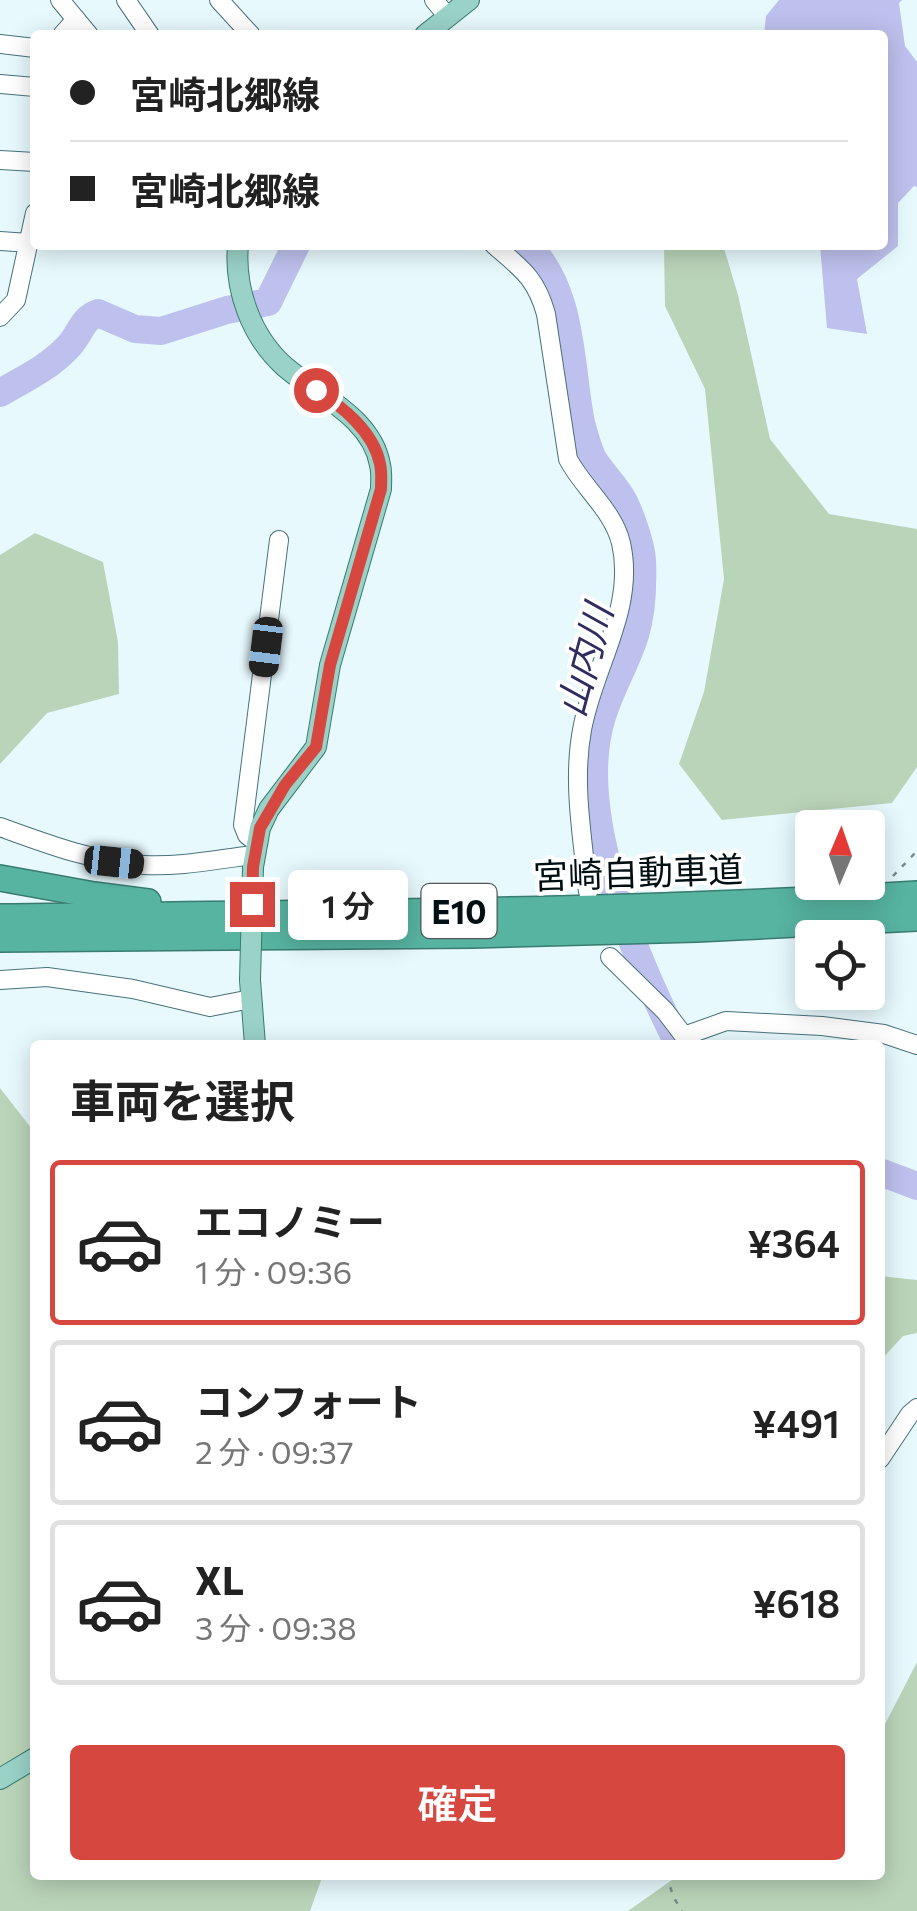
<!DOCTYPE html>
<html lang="ja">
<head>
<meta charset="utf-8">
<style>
	:root { --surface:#fff; --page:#f6f6f6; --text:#222; --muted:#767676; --line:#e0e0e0; --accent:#d64740 }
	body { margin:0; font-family:Commissioner,"Noto Sans JP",sans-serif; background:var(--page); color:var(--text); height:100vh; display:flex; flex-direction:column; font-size:38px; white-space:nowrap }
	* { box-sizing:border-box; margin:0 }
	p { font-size:32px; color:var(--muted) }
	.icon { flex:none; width:55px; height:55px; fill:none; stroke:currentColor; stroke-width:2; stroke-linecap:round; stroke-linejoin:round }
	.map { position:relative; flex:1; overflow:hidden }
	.sheet { position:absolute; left:30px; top:1040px; width:855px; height:840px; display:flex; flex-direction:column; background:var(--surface); border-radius:10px; box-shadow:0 5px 25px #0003 }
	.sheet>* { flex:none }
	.hud { position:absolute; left:30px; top:30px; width:858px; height:220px; border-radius:10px; box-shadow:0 5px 25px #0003; display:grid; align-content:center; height:220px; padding:0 40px; background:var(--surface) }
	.needle { width:65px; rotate:2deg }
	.buttons { position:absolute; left:795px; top:810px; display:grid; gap:20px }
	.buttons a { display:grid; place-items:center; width:90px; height:90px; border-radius:10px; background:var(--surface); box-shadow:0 5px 25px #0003; font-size:50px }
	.end { position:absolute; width:45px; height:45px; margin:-22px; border:12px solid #d64740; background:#fff; box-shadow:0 0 0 5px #fff }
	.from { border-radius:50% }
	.bubble { position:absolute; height:70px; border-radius:10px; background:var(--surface); box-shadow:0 5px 25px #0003; font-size:32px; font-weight:600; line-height:70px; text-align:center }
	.car { position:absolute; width:30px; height:60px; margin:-30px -15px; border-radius:12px; box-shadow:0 0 8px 2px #0007; background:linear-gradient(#222 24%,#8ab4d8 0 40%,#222 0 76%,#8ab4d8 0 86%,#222 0) }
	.hud b { display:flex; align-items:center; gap:35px; height:95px; font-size:38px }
	.hud b+b { border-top:2px solid var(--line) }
	.hud i { width:25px; height:25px; background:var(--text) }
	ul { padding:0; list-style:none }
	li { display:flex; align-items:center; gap:30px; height:165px; margin:0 20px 15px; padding:0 20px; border:5px solid var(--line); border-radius:10px }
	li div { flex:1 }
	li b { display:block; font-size:38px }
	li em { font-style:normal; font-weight:600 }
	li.current { border-color:var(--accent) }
	li>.icon { width:90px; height:90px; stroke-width:1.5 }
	h2 { padding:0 40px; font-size:45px; line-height:120px }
	.action { display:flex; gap:20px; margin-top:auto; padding:20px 40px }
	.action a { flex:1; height:115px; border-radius:10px; background:var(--accent); color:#fff; font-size:40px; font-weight:600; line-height:115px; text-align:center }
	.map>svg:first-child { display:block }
	.green { fill:#bad4b9 }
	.water { fill:#bec1ed }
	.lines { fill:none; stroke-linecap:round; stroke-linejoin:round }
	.river { stroke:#bec1ed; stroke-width:28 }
	.minor-casing { stroke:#48717b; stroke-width:20 }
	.major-casing { stroke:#397b6f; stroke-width:22 }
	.highway-casing { stroke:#397b6f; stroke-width:28 }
	.path { stroke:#79898d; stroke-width:2.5; stroke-dasharray:5 8; stroke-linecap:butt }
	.minor { stroke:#fff; stroke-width:18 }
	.major { stroke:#9ad2c7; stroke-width:20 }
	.highway { stroke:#57b4a1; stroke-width:25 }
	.major-bridge-casing { stroke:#397b6f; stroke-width:22; stroke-linecap:butt }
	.major-bridge { stroke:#9ad2c7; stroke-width:20 }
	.route { stroke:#d64740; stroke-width:12 }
	.labels { text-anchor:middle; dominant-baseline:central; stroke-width:8; stroke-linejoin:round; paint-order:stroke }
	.shield { fill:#fff; stroke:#4e585a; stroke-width:2.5 }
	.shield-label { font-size:32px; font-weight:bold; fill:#021013 }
	.street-label { font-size:35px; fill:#021013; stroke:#fff }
	.water-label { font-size:38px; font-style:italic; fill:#2f2c61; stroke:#fff }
</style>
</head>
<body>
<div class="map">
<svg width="917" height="1911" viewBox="0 0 917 1911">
	<rect width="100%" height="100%" fill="#e7f9fd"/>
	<g class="green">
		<polygon points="664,245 723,245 738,295 770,439 829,514 917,529 917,767 892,803 722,820 679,764 704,692 724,579 705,389 665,306"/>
		<polygon points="35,533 103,562 118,642 119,694 47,713 0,764 0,555"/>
		<polygon points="0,1088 35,1133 35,1875 323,1875 310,1911 0,1911"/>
		<polygon points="880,1276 917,1280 917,1333 903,1336 880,1361"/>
		<polygon points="917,1662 917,1911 628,1911 679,1875 880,1875 880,1734"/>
	</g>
	<polygon class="water" points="779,0 902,0 899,3 905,46 917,62 917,187 914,186 898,203 898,246 857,279 867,334 827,328 820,245 882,245 882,35 764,35 766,16"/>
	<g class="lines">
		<g class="river">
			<path d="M528,245C574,294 569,361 581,423C584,434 588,449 593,459C602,474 616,486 624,502C631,516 641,545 642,560C643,584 642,612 635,635C626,664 609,691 601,720C573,815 636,960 679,1045"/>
			<path d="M0,393C24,379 48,368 67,348C79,337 82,318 98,313L135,329L161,331L227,310L268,302L296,245"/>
			<polyline points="880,1172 917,1186"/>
		</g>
		<g class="minor-casing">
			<g id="minor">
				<polyline points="60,0 89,35"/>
				<polyline points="126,0 150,35"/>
				<polyline points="219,0 251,35"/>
				<polyline points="434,0 448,17"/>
				<polyline points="62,35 76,19"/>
				<polyline points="0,44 35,48"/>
				<polyline points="0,84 35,87"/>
				<polyline points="0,160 35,162"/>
				<polyline points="0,241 29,243"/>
				<path d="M494,245C522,269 536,278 546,314L568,459C583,488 613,510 621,543C636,609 593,667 582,730C572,783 583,840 588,892"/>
				<polyline points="0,317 16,300 35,213"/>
				<path d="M0,827C47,844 94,862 144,865C181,867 218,859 254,855"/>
				<polyline points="256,842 247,835 243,825 279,540"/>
				<polyline points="610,957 665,1011 684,1036 726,1021 822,1026 884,1034 917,1045"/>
				<polyline points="0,980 47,977 133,989 210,1007 251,999"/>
				<polyline points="880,1459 910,1414 917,1408"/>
			</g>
		</g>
		<g class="major-casing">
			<g id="major">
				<polyline points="425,35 469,0"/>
				<path d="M238,245C234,289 251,336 284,366C317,395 372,417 380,465C382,473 381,481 381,489L330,665L316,747L269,809L260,828L253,867"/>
				<polyline points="250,980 255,1045"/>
				<polyline points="0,1779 35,1758"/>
			</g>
		</g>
		<g class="highway-casing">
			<g id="highway">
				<polyline points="0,878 94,895 148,902"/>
				<path d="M0,917C306,913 612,913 917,894"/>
				<polyline points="0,939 473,935 697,929 917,918"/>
			</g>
		</g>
		<g class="path">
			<polyline points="893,876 917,851"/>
			<polyline points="666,1875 674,1898 682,1911"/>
		</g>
		<use href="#minor" class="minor"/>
		<use href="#major" class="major"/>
		<use href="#highway" class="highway"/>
		<g class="major-bridge-casing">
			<polyline id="major-bridge" points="250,980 253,867"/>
		</g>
		<use href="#major-bridge" class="major-bridge"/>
	</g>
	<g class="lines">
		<path class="route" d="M252,904L253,867L260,828L285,785L316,747L330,665L381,489C381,481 382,472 380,464C374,432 342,406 316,390"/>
	</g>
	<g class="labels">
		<rect class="shield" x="421.5" y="884" width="75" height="54" rx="8"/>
		<g class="shield-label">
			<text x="459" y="911">E10</text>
		</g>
		<g class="street-label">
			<text transform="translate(638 871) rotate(-2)">宮崎自動車道</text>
		</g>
		<g class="water-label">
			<text transform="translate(583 660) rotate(-75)">山内川</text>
		</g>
	</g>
</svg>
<div class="buttons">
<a><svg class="needle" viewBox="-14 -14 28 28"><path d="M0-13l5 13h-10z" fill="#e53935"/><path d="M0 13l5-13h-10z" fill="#767676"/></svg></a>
<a><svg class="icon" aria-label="locate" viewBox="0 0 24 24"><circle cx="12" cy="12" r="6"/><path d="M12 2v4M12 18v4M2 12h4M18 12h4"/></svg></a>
</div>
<i class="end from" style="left:316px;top:390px"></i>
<i class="end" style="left:252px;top:904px"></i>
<div class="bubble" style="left:288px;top:870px;width:120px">1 分</div>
<i class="car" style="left:266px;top:647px;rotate:187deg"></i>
<i class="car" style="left:114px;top:862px;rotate:96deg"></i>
<div class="hud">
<b><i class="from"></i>宮崎北郷線</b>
<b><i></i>宮崎北郷線</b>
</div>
<section class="sheet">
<h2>車両を選択</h2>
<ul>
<li class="current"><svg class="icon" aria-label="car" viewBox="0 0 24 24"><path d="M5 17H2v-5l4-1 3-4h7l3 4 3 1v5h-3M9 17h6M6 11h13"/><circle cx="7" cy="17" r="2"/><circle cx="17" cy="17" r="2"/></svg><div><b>エコノミー</b><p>1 分 · 09:36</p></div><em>¥364</em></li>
<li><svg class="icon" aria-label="car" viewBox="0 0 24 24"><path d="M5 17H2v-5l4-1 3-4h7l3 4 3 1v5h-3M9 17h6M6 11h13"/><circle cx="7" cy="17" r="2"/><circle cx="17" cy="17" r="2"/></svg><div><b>コンフォート</b><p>2 分 · 09:37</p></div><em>¥491</em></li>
<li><svg class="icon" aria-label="car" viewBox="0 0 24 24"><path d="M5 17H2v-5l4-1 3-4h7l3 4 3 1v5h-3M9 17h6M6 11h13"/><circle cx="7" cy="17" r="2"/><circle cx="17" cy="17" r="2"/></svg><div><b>XL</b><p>3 分 · 09:38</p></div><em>¥618</em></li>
</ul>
<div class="action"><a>確定</a></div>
</section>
</div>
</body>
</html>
